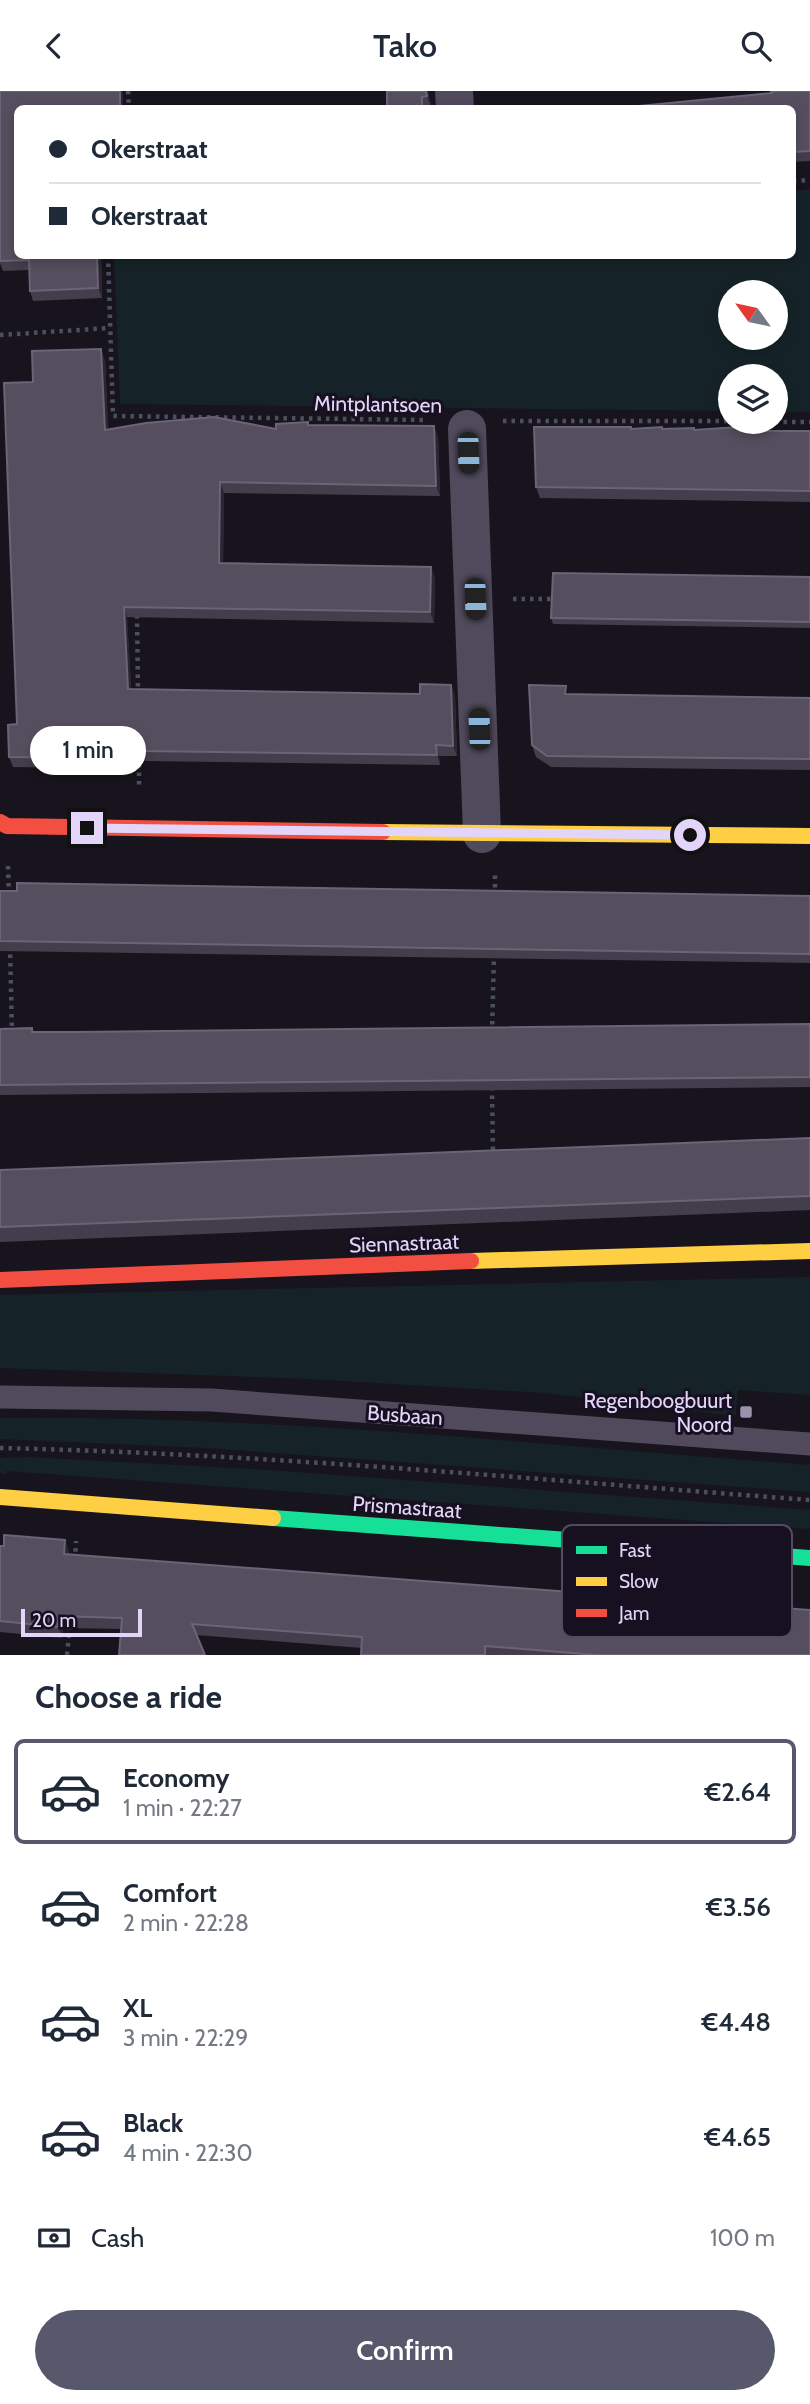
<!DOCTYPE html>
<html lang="en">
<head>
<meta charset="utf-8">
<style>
	:root { --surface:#fff; --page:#f6f6f7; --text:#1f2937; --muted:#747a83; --line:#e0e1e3; --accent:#57586c }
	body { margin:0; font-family:Cabin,sans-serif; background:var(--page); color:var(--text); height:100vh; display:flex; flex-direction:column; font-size:26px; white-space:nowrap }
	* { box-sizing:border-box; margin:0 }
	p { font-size:23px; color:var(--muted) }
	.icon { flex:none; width:38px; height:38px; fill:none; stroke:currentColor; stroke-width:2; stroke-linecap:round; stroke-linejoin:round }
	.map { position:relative; height:1564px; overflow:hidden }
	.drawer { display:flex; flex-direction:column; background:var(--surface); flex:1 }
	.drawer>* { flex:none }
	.top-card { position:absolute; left:14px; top:14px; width:782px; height:154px; border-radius:10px; box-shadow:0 4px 10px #0003; display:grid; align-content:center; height:154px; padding:0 35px; background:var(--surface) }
	.needle { width:46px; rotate:303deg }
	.tools { position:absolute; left:718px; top:189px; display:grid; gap:14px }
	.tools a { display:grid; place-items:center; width:70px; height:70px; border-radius:50%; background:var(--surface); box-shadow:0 4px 10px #0003; font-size:35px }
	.scale { position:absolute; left:21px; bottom:18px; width:121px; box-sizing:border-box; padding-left:7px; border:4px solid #e3d5fa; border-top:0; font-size:19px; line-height:24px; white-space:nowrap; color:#e3d5fa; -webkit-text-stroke:5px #171021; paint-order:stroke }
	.end { position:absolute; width:32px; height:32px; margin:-16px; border:9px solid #e3d5fa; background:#111; box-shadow:0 0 0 4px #111 }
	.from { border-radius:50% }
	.bubble { position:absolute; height:49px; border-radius:24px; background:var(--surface); box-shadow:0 4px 10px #0003; font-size:23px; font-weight:600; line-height:49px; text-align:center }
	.car { position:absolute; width:21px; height:42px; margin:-21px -10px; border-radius:9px; box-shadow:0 0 5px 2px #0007; background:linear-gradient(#222 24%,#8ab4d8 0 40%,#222 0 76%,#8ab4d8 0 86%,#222 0) }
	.top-card b { display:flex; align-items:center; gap:24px; height:66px; font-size:26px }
	.top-card b+b { border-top:2px solid var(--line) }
	.top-card i { width:18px; height:18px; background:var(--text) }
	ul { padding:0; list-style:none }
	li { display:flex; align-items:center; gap:21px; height:105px; margin:0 14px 10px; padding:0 21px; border:4px solid transparent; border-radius:10px }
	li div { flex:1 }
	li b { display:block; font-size:26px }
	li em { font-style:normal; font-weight:600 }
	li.on { border-color:var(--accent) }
	li>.icon { width:63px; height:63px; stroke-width:1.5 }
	h2 { padding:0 35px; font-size:32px; line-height:84px }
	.pay { display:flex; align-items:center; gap:18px; height:77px; padding:0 35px; font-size:26px }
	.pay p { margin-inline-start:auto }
	.button { display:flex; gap:14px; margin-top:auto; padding:14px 35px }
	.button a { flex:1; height:80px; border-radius:42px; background:var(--accent); color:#fff; font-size:28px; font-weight:600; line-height:80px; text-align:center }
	header { display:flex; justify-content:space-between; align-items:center; height:91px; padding:0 35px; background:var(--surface); font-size:32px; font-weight:600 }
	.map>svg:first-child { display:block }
	.green { fill:#152328; fill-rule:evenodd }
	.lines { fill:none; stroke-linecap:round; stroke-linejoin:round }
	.path { stroke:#4b505e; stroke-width:4.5; stroke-dasharray:3.5 5; stroke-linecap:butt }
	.lane { stroke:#504a5c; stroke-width:23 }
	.street { stroke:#504a5c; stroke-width:38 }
	.fast { stroke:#16e098; stroke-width:16 }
	.slow { stroke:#ffcf43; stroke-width:16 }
	.jam { stroke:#f24e42; stroke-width:16 }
	.wall { fill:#443d4c }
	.shaded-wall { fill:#2b2631 }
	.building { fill:#554e5f; stroke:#6b6377; stroke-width:2 }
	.route { stroke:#e3d5fa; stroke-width:9 }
	.poi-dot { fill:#9c91ad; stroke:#171021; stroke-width:2.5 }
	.labels { text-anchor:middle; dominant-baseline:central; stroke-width:6; stroke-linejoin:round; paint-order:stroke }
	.street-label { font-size:21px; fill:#e3d5fa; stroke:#171021 }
	.poi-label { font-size:21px; fill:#e3d5fa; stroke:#171021; text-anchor:end }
	.key { fill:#171021; stroke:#544b62; stroke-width:2 }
	.key-label { font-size:19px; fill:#e3d5fa }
</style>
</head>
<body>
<header><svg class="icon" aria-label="back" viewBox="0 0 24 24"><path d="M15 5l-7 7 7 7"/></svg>Tako<svg class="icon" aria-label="search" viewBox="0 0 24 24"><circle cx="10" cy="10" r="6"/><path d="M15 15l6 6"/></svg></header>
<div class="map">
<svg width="810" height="1564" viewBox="0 0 810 1564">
	<rect width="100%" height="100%" fill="#18141d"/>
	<g class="green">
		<path d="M810,98V321H775V285H730V320L120,313L114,165L793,164V100ZM730,201H775V247H730Z"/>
		<polygon points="810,1186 810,1304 738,1299 735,1325 545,1302 309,1288 0,1277 0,1204"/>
		<path d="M0,1327C270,1324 541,1354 810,1374V1401L207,1357L0,1348Z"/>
		<polygon points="28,1366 268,1379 810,1419 810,1438 6,1380 6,1383 0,1382 0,1367"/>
	</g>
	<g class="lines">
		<g class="path">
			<polyline points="128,0 129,18"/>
			<polyline points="793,90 810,89"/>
			<polyline points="108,164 113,325 428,329"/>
			<polyline points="0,244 110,237"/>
			<polyline points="503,330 730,330"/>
			<polyline points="775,331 810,331"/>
			<polyline points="513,508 557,508"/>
			<polyline points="137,524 138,602"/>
			<polyline points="139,656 139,697"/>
			<polyline points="8,775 9,805"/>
			<polyline points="495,805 495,783"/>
			<polyline points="10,855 12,941"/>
			<polyline points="492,942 494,863"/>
			<polyline points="492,996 493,1064"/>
			<path d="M0,1357C270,1363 540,1389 810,1409"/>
			<polyline points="75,1469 76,1450"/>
			<polyline points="67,1564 70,1533"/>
		</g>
		<polyline class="lane" points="0,1306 211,1309 810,1353"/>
		<g class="street">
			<polyline points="454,0 455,18"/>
			<polyline points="467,338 482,743"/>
		</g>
		<polyline class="fast" points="273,1427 810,1467"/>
		<g class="slow">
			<polyline points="383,741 810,745"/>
			<polyline points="471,1170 810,1160"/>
			<polyline points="0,1406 273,1427"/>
		</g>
		<g class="jam">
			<polyline points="0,731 7,735 383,741"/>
			<polyline points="0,1189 471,1170"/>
		</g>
	</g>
	<g class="wall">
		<polygon points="0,0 123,0 123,18 18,18 18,164 101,164 102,207 33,210 30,200 29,179 3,180 0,172"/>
		<polygon points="387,0 428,0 431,16 425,17 425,18 387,18"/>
		<polygon points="810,0 810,70 793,71 793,18"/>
		<polygon points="105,269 108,338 276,338 309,334 438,345 440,405 224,402 223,472 435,486 434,532 127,526 131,598 420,603 451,594 455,605 457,665 439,665 440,674 145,670 142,662 83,664 83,677 13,676 9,666"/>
		<polygon points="631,338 810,340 810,411 540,407 536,396"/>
		<polygon points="810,486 810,537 553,533 551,527"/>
		<polygon points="569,603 810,607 810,679 551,676 536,666 532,654"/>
		<polygon points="0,800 810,805 810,872 0,860"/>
		<polygon points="810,933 810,996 0,1004 0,938 34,941"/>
		<polygon points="810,1047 810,1119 0,1151 0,1079"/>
		<polygon points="0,1455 69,1460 69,1463 810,1564 361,1564 362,1557 121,1538 63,1537 62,1547 0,1541"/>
	</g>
	<g class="shaded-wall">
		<rect x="120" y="0" width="3" height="18"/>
		<polygon points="426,0 428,0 431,16 427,5"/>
		<polygon points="97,164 101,164 102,207 98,197"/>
		<polygon points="101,258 105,269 109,349 105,339"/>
		<polygon points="434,335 438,345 440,405 436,395"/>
		<polygon points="220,391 224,402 223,482 219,472"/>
		<polygon points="431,476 435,486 434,532 430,521"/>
		<polygon points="124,516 127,526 132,609 128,598"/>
		<polygon points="451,594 455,605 457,665 453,655"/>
		<polygon points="79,654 83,664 83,677 79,667"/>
		<polygon points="436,654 439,665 440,674 437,664"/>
		<polygon points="65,1449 69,1460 68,1474 64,1463"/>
		<polygon points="59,1525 63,1537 62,1547 58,1536"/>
	</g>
	<g class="building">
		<polygon points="0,0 120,0 120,18 18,18 18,164 97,164 98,197 30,200 29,169 0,170"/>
		<polygon points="387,0 426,0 427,5 422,6 422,18 387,18"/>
		<polygon points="771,0 810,0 810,60 793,61 793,18 608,18 772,2"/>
		<polygon points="101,258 105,339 146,332 214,326 276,338 276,333 308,331 308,334 434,335 436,395 220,391 219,472 431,476 430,521 124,516 128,598 420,603 420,593 451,594 453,655 436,654 437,664 142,660 141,651 79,654 79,667 9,666 8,634 17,633 4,292 33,291 32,260"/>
		<polygon points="753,335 753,340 810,340 810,400 536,396 534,336 631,336 631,338 662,336 662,338 694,337 694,339"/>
		<polygon points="553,482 810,486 810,531 551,527"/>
		<polygon points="529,594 566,595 565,603 810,607 810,668 547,665 532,654"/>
		<polygon points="17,792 810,805 810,863 0,850 0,800 17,800"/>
		<polygon points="810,933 810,986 0,994 0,938 32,937 32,941 79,941"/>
		<polygon points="810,1047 810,1105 0,1136 0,1079"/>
		<polygon points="4,1444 65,1449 64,1463 810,1519 810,1564 597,1564 485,1555 485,1564 361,1564 362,1546 192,1533 205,1564 119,1564 122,1527 59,1525 58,1536 0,1530 0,1455 4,1455"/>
	</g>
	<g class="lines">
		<polyline class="route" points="87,737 690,744"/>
	</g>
	<rect class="poi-dot" x="739" y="1314" width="14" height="14" rx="3.5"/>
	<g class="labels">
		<g class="street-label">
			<text transform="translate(378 313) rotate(1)">Mintplantsoen</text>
			<text transform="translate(404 1152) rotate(-2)">Siennastraat</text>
			<text transform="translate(405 1324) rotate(4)">Busbaan</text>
			<text transform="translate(407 1416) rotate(4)">Prismastraat</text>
		</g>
		<g class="poi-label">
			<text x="732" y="1309">Regenboogbuurt<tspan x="732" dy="24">Noord</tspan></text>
		</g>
	</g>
	<rect x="562" y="1434" width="230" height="112" rx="10" class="key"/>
	<rect x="576" y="1455" width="31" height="8" fill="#16e098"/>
	<rect x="576" y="1486" width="31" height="9" fill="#ffcf43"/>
	<rect x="576" y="1518" width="31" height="8" fill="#f24e42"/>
	<g class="key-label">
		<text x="619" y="1466">Fast</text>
		<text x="619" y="1497">Slow</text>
		<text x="619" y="1529">Jam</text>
	</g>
</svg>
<div class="tools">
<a><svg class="needle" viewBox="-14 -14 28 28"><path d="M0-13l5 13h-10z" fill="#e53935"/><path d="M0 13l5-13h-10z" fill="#747a83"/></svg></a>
<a><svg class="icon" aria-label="layers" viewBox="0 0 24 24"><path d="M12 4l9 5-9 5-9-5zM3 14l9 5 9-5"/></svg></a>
</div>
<div class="scale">20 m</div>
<i class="end from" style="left:690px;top:744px"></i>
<i class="end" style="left:87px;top:737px"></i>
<div class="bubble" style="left:30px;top:635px;width:116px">1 min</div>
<i class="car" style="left:468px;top:362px;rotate:178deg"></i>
<i class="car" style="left:475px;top:508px;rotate:178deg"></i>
<i class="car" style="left:479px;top:638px;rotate:358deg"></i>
<div class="top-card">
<b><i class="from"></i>Okerstraat</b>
<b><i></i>Okerstraat</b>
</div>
</div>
<section class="drawer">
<h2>Choose a ride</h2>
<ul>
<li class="on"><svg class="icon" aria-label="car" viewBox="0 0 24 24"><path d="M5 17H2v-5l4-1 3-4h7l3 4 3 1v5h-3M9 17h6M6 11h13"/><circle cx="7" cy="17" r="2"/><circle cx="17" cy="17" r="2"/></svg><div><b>Economy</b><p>1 min · 22:27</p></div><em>€2.64</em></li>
<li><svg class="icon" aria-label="car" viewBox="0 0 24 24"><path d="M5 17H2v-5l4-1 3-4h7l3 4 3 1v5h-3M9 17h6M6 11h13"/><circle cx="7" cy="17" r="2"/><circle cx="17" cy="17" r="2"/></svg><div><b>Comfort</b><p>2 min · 22:28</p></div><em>€3.56</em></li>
<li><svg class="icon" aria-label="car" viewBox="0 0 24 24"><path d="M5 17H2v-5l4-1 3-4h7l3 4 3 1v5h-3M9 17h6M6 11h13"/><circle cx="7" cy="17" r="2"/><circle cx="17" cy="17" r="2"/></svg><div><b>XL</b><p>3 min · 22:29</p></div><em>€4.48</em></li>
<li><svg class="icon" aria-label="car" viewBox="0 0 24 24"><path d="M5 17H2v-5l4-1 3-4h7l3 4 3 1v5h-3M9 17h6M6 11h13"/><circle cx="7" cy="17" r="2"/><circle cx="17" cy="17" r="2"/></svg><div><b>Black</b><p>4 min · 22:30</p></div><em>€4.65</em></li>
</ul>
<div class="pay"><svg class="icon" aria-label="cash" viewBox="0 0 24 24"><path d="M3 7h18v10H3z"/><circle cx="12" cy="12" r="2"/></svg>Cash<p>100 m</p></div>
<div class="button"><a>Confirm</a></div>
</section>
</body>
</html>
